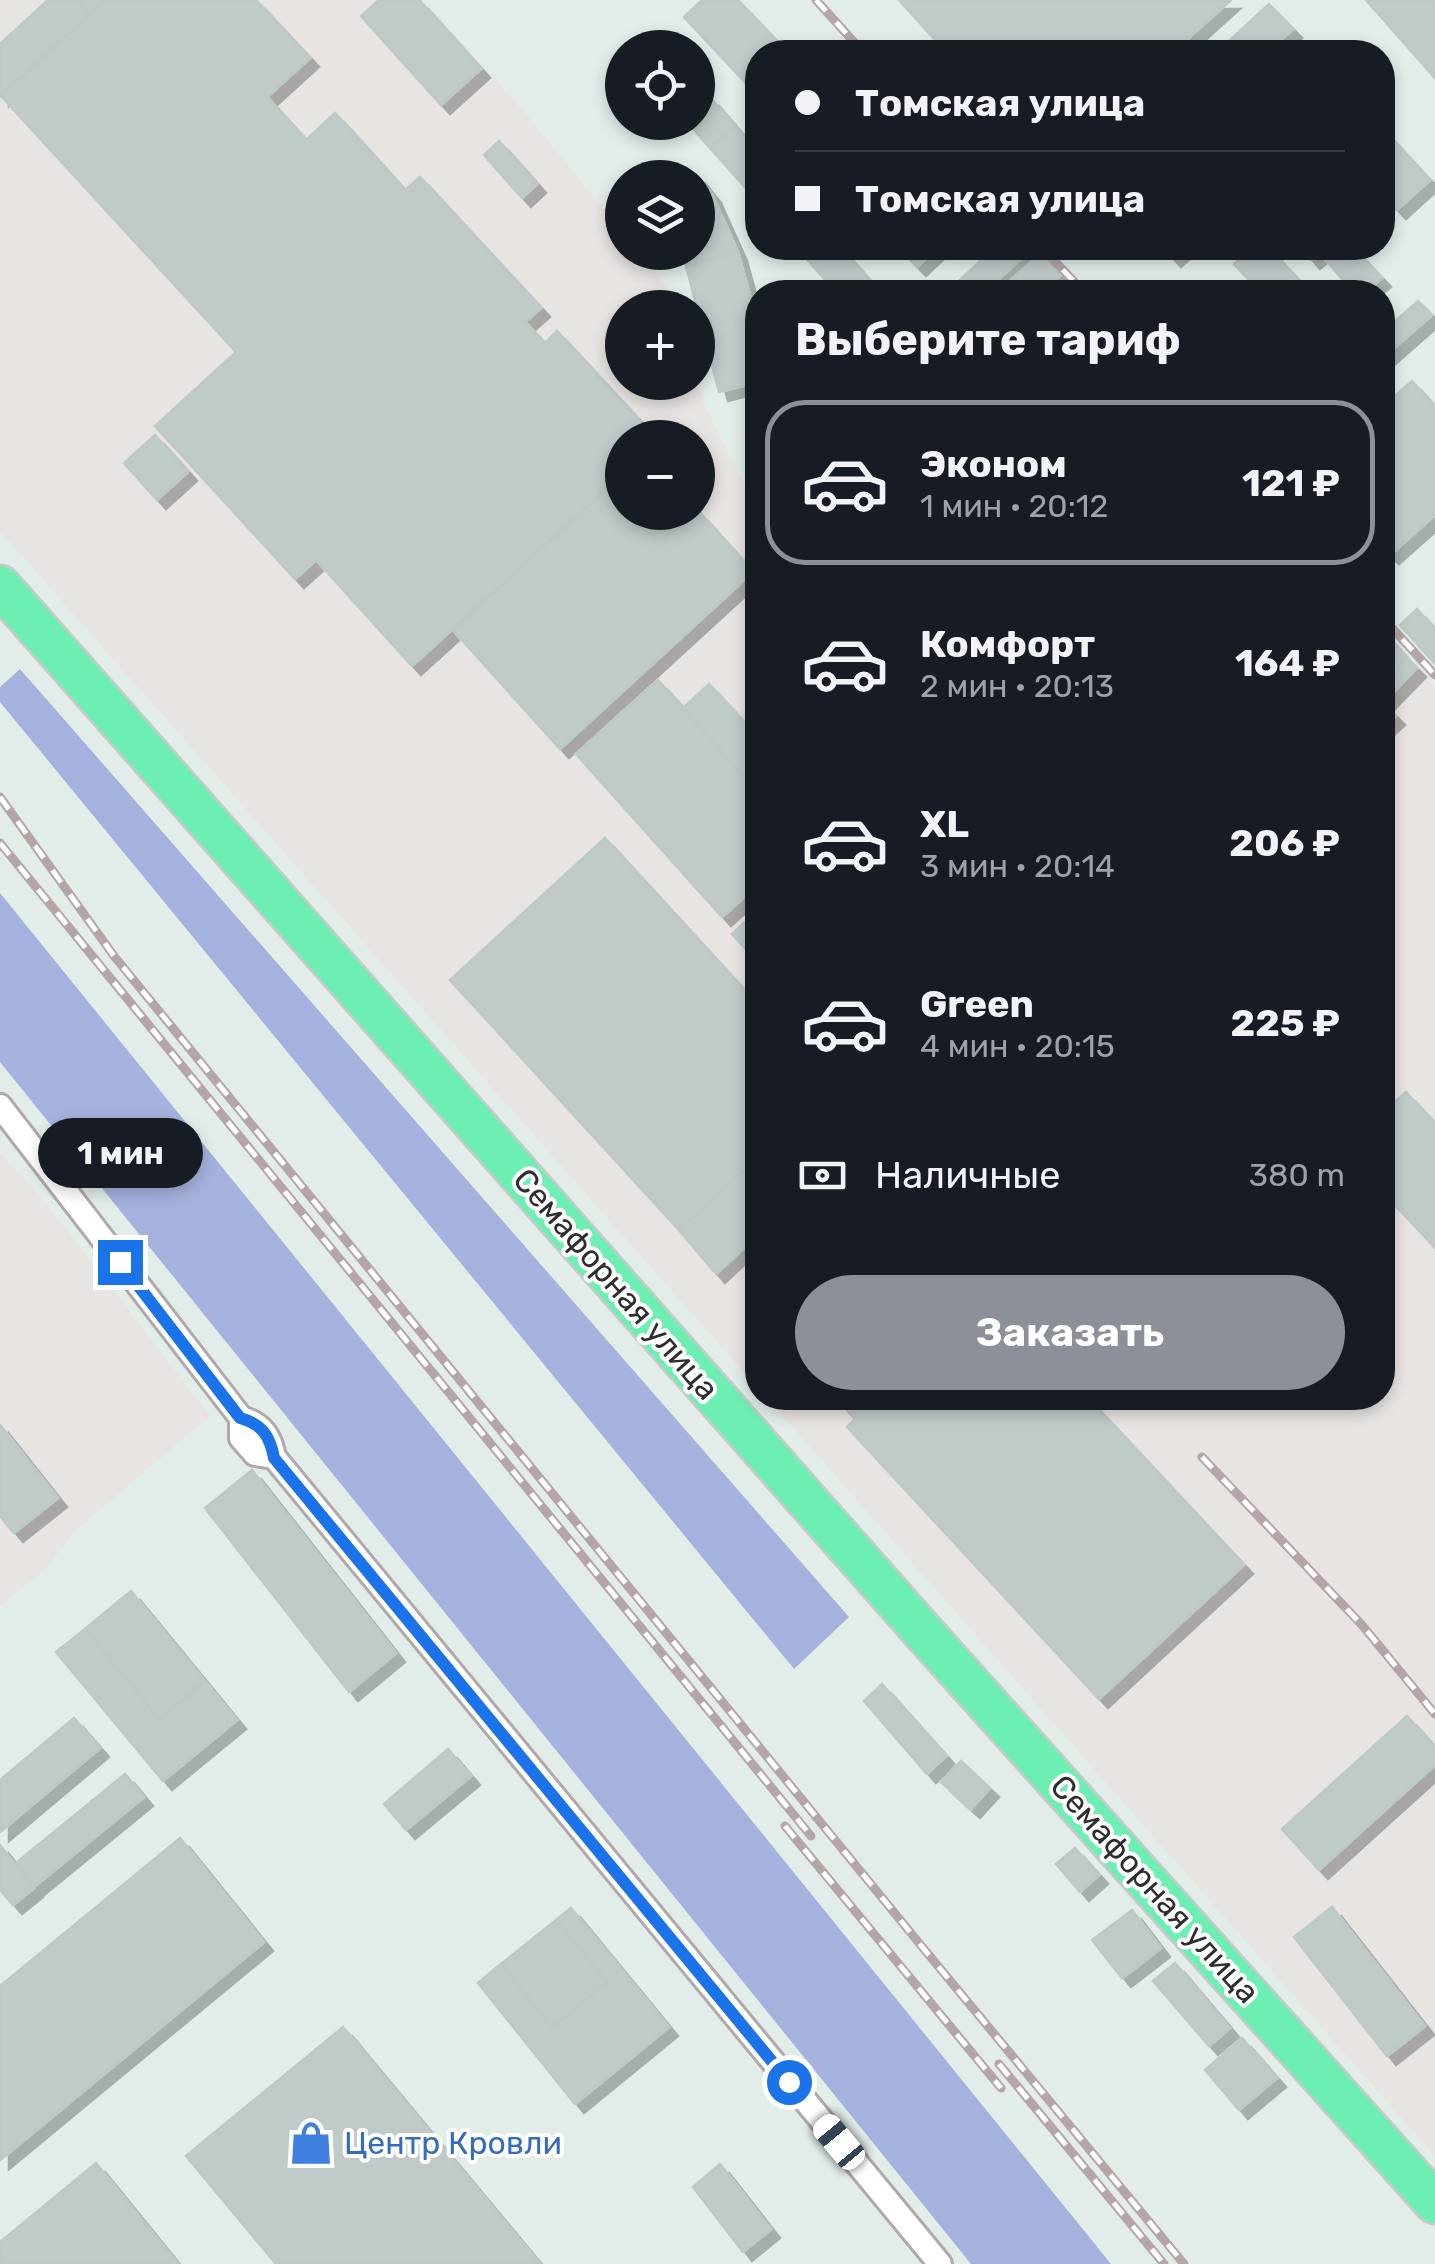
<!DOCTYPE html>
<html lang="ru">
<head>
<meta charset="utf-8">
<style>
	:root { --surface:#171b24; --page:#242831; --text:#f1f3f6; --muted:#9ea1a6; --line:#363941; --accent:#8c9099 }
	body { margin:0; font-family:Rubik,sans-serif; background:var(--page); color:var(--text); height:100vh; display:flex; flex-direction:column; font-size:38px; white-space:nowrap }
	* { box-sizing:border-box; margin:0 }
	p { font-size:32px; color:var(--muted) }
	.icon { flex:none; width:55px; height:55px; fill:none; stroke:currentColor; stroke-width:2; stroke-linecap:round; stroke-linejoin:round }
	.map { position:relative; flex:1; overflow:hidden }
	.sheet { position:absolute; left:745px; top:280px; width:650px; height:1130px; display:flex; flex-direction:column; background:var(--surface); border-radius:40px; box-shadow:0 5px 15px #0003 }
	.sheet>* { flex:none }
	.top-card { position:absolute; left:745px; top:40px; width:650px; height:220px; border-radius:40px; box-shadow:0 5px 15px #0003; display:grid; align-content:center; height:220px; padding:0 50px; background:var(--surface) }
	.fabs { position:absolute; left:605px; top:30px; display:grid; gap:20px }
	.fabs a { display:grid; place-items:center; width:110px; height:110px; border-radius:50%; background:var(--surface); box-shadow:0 5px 15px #0003; font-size:50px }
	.end { position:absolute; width:45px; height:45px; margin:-22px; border:12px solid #1a73e8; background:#fff; box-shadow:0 0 0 5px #fff }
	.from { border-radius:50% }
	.bubble { position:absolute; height:70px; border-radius:35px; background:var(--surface); box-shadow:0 5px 15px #0003; font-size:32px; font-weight:700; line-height:70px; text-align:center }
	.car { position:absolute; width:30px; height:60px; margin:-30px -15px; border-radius:12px; box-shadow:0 0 8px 2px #0007; background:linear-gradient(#fff 24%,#345 0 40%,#fff 0 76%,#345 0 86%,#fff 0) }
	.top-card b { display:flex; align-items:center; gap:35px; height:95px; font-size:38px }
	.top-card b+b { border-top:2px solid var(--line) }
	.top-card i { width:25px; height:25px; background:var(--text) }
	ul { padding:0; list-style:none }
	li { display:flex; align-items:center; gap:30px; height:165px; margin:0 20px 15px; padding:0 30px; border:5px solid transparent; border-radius:40px }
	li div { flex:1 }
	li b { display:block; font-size:38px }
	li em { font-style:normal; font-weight:700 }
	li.active { border-color:var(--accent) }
	li>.icon { width:90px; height:90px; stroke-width:1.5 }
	h2 { padding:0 50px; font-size:45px; line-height:120px }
	.pay { display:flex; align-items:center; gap:25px; height:110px; padding:0 50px; font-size:38px }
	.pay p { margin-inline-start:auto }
	.primary-button { display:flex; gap:20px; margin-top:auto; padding:20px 50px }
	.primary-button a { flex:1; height:115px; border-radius:60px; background:var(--accent); color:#fff; font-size:40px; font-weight:700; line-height:115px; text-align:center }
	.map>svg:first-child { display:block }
	.industrial { fill:#e7e4e2; fill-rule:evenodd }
	.green { fill:#a5b2dd }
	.building { fill:#c0cac8; stroke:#bcc9c6; stroke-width:2.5; filter:url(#shadow) }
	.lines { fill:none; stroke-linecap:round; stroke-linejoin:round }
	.street-casing { stroke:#b1a8a9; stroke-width:28 }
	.highway-casing { stroke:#c9c9c9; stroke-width:45 }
	.street { stroke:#fff; stroke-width:22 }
	.highway { stroke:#6deeb3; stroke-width:40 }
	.rail-casing { stroke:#b6a5a6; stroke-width:9 }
	.rail { stroke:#fff; stroke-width:5; stroke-dasharray:15; stroke-linecap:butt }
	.route { stroke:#1a73e8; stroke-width:12 }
	.labels { text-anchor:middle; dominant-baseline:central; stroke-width:8; stroke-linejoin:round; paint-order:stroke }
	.street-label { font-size:32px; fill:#2e2e2e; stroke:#fff }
	.shop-label { font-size:32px; fill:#366cbe; stroke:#fff; text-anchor:start }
</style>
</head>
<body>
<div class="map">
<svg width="1435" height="2264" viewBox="0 0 1435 2264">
	<defs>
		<filter id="shadow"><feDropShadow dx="9" dy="9" stdDeviation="0" flood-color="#0004"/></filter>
	</defs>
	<rect width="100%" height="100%" fill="#e2edea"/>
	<g class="industrial">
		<path d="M0,0H424L527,115L622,232V252L639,253L671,292L676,307L622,308V382H698L704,404L757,510V1387L0,531ZM622,438H698V512H622Z"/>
		<polygon points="1383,630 1435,688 1435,2156 767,1398 1382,1398"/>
		<polygon points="0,1153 40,1196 210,1416 77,1529 43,1571 0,1606"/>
	</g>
	<g class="green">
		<polygon points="20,669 849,1617 794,1669 0,702 0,687"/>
		<polygon points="0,893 1111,2264 971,2264 0,1062"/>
	</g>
	<g class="building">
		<polygon points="48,0 77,0 90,14 0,97 0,44"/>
		<polygon points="77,0 105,0 90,14"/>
		<polygon points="105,0 256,0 310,58 267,97 306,140 335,113 405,190 420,177 541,308 525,322 545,343 557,331 643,424 628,438 622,438 622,442 616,448 622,454 622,475 412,666 316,560 295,579 155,426 236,352 1,96"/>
		<polygon points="379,0 419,0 481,69 441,105 361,16"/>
		<polygon points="702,0 738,0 787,52 758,52 758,96 684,17"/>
		<polygon points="899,0 1231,0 1173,52 946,52"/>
		<polygon points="1366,0 1435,0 1435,78"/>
		<polygon points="1269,4 1293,29 1267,52 1217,52"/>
		<polygon points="710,97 735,126 710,148 687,122 698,122 698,108"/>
		<polygon points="735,126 758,152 758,190 752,195 710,148"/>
		<polygon points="1382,128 1430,180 1397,210 1382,194"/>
		<polygon points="499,141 537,184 522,198 484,155"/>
		<polygon points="696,174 712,194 698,201 698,178 689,178"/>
		<polygon points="712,194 738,252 686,266 681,252 698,252 698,201"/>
		<polygon points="797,248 841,248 880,292 836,292"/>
		<polygon points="899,248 937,248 917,267"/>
		<polygon points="987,248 1022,248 1027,253 985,292 947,292 991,251"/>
		<polygon points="1163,248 1183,248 1172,258"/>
		<polygon points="1252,248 1269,248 1310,292 1260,292 1234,264"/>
		<polygon points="1301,248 1325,248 1311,260"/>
		<polygon points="1325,248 1354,248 1382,278 1365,292 1354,292 1319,253"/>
		<polygon points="738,252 758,325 758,382 719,392 686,266"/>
		<polygon points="1040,254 1060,276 1041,292 998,292"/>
		<polygon points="1418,301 1432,315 1382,359 1382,333"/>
		<polygon points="1412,381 1435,407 1435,515 1390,555 1382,548 1382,407"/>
		<polygon points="155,435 188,472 157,500 124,463"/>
		<polygon points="622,475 622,512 698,511 753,572 560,749 453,630"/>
		<polygon points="1417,609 1435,629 1435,664 1400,625"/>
		<polygon points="1382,630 1407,658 1382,683"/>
		<polygon points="1407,658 1417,668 1383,703 1382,683"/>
		<polygon points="658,680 758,792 758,885 722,917 576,754"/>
		<polygon points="709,684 758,737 758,792 683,708"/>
		<polygon points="1382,702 1396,716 1382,729"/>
		<polygon points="605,838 758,1005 758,1158 679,1230 450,980"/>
		<polygon points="758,910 758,962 732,934"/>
		<polygon points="1406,1092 1435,1123 1435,1248 1382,1191 1382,1113"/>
		<polygon points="758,1158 758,1257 747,1245 716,1274 679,1230"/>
		<polygon points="835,1398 1088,1398 1244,1565 1099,1699 847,1427 855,1419"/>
		<polygon points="0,1425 58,1498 14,1533 0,1516"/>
		<polygon points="252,1470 396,1653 349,1692 205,1508"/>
		<polygon points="131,1591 205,1681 160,1720 85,1629"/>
		<polygon points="85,1629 160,1720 205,1681 237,1720 163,1781 56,1652"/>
		<polygon points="882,1684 946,1756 927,1774 864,1701"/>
		<polygon points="1407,1716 1435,1747 1435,1765 1319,1870 1282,1829"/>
		<polygon points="74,1718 100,1748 0,1832 0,1780"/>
		<polygon points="448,1749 471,1776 406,1830 384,1804"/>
		<polygon points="961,1761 990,1788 971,1809 941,1782"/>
		<polygon points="125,1774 144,1797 34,1887 16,1863"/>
		<polygon points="180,1838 264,1942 0,2160 0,1986"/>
		<polygon points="0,1845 34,1888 13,1905 0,1890"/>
		<polygon points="1075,1848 1099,1875 1080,1892 1056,1864"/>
		<polygon points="1332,1907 1425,2026 1387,2056 1294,1937"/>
		<polygon points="571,1908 669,2027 575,2104 478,1983 501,1964 552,2027 607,1982 556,1920"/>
		<polygon points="1132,1910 1161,1948 1122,1978 1092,1940"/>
		<polygon points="556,1920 607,1982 552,2027 501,1964"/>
		<polygon points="1175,1963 1230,2028 1209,2046 1153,1981"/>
		<polygon points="343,2027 540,2264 276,2264 186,2156"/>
		<polygon points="1242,2038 1277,2078 1239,2110 1205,2070"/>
		<polygon points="96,2163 178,2264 0,2264 0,2242"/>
		<polygon points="720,2164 771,2229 743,2252 693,2187"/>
	</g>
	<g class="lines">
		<g class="street-casing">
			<g id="street">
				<polyline points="0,1106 241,1418 241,1438 255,1454 274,1457"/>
				<path d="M241,1418C262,1424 270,1436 274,1457L940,2264"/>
			</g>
		</g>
		<g class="highway-casing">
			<polyline id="highway" points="0,586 925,1634 1435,2203"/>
		</g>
		<use href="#street" class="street"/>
		<use href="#highway" class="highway"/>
		<g class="rail-casing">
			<g id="rail">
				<polyline points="816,0 863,52"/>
				<polyline points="1042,248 1084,292"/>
				<polyline points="1382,617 1435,675"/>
				<polyline points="0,797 114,956 919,1943 1184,2264"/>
				<polyline points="0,843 811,1836"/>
				<polyline points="1202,1457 1362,1625 1435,1714"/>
				<polyline points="785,1826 1001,2088"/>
				<polyline points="999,2064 1164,2264"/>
			</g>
		</g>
		<use href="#rail" class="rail"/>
	</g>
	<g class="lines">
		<path class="route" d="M120,1262L240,1418C262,1424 270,1436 274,1458L789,2082"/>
	</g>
	<defs>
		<g id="shop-bare" transform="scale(3.45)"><path d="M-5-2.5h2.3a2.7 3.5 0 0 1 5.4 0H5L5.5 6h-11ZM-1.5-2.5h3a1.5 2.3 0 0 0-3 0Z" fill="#3f7fe0" stroke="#fff" stroke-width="2.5" paint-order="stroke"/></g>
	</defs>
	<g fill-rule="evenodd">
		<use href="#shop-bare" x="311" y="2143"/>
	</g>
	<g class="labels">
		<g class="street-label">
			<text transform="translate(616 1284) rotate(49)">Семафорная улица</text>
			<text transform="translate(1155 1889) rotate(48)">Семафорная улица</text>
		</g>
		<g class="shop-label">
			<text x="344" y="2143">Центр Кровли</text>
		</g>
	</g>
</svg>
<div class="fabs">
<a><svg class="icon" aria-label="locate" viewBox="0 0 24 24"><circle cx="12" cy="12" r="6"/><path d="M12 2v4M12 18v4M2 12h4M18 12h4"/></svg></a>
<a><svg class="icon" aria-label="layers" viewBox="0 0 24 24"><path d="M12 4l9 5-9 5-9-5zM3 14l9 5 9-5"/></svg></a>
<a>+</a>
<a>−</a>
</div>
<i class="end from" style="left:789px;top:2082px"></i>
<i class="end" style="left:120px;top:1262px"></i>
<div class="bubble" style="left:38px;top:1118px;width:165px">1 мин</div>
<i class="car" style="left:839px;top:2142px;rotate:320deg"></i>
<div class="top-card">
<b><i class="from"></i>Томская улица</b>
<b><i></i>Томская улица</b>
</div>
<section class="sheet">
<h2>Выберите тариф</h2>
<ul>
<li class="active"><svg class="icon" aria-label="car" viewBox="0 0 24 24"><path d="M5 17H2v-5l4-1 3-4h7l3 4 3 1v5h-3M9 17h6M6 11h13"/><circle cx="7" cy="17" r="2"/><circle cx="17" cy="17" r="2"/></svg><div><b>Эконом</b><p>1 мин · 20:12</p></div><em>121 ₽</em></li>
<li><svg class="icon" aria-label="car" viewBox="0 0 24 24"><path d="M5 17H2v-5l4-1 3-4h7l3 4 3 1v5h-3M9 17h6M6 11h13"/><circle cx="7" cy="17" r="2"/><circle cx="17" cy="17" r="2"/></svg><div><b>Комфорт</b><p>2 мин · 20:13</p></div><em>164 ₽</em></li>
<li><svg class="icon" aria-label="car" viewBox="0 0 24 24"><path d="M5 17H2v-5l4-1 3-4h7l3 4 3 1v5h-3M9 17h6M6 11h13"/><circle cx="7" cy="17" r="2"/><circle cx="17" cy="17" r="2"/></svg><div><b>XL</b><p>3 мин · 20:14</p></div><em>206 ₽</em></li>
<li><svg class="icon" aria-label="car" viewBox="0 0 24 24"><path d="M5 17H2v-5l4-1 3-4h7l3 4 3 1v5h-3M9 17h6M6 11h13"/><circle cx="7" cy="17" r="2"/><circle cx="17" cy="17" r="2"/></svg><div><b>Green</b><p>4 мин · 20:15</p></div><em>225 ₽</em></li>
</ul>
<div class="pay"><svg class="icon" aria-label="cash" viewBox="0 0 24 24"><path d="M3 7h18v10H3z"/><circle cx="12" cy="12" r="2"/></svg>Наличные<p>380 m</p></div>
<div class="primary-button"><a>Заказать</a></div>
</section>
</div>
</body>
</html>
